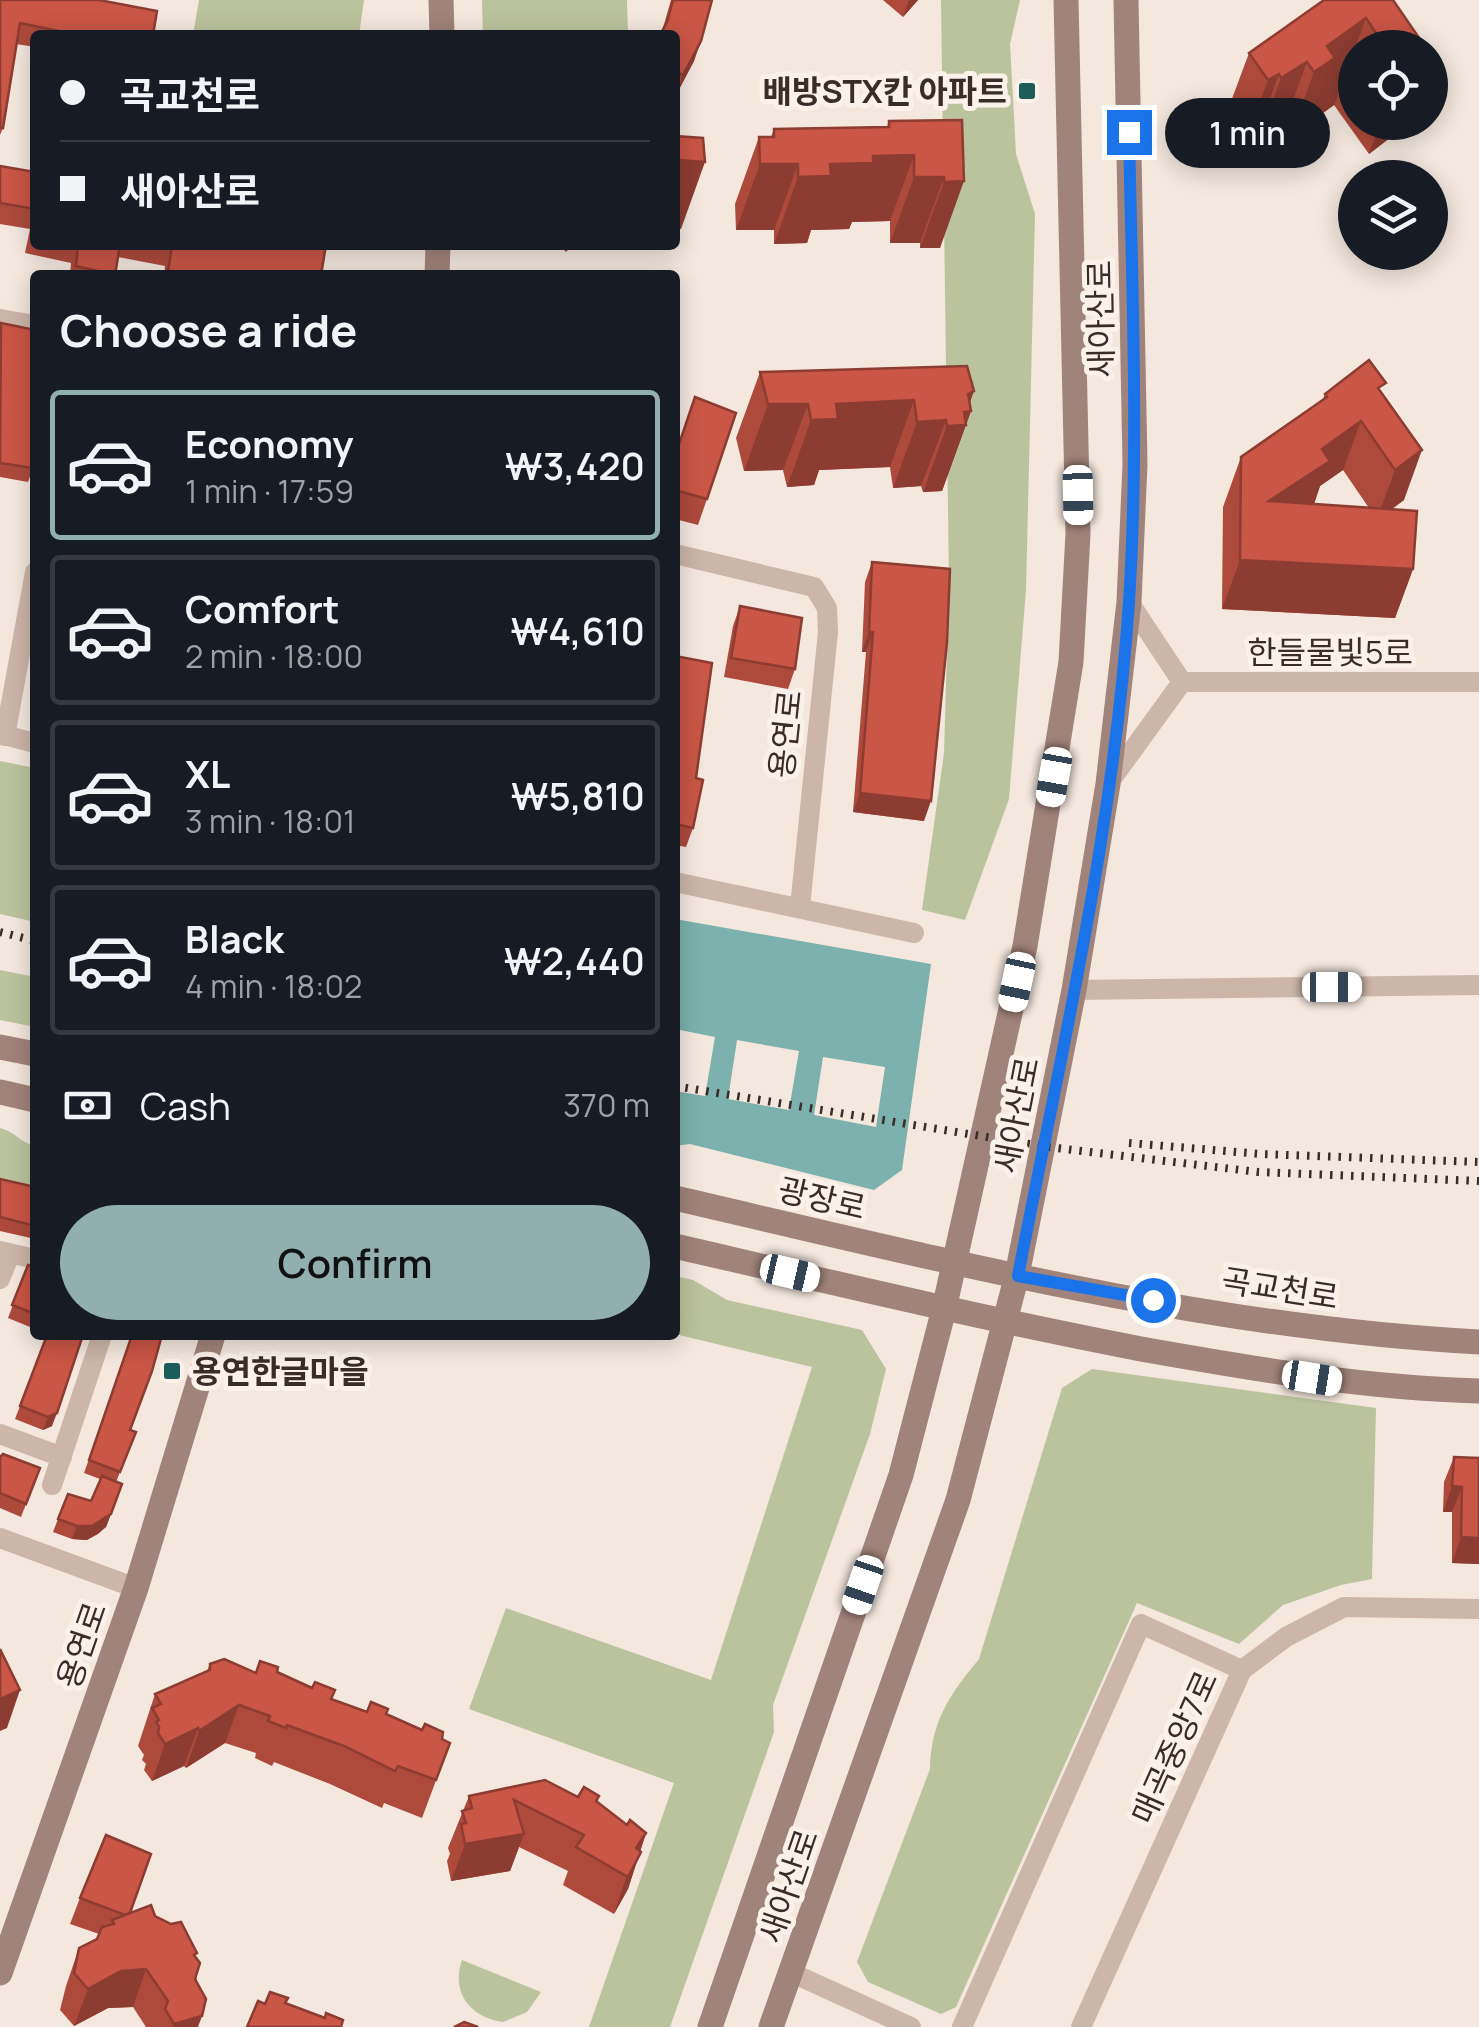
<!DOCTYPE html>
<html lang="en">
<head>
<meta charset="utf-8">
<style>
	:root { --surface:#171b24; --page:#20242c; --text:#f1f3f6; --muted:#9ea1a6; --line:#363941; --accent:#92afaf }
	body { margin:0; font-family:Manrope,"Noto Sans KR",sans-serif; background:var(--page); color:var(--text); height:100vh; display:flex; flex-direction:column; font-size:38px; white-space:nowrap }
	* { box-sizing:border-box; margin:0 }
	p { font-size:32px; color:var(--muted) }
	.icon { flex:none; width:55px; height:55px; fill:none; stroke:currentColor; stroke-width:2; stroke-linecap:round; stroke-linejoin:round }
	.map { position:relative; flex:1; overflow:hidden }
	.side { position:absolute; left:30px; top:270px; width:650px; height:1070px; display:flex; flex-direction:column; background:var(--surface); border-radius:10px; box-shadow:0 5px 25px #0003 }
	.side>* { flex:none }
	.top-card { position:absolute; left:30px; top:30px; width:650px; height:220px; border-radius:10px; box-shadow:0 5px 25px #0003; display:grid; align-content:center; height:220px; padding:0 30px; background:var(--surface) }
	.fabs { position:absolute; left:1338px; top:30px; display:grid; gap:20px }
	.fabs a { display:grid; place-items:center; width:110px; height:110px; border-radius:50%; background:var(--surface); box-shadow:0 5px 25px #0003; font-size:50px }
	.end { position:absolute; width:45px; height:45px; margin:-22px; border:12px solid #1a73e8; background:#fff; box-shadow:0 0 0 5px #fff }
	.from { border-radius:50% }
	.bubble { position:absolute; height:70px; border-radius:35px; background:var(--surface); box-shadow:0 5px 25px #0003; font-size:32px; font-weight:600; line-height:70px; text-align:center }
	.car { position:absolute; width:30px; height:60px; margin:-30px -15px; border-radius:12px; box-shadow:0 0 8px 2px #0007; background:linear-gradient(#fff 24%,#345 0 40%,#fff 0 76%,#345 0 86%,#fff 0) }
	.top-card b { display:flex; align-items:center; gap:35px; height:95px; font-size:38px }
	.top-card b+b { border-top:2px solid var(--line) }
	.top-card i { width:25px; height:25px; background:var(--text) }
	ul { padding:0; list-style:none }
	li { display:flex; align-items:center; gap:30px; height:150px; margin:0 20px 15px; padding:0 10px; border:5px solid var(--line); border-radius:10px }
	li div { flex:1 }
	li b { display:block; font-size:38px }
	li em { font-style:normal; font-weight:600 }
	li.on { border-color:var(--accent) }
	li>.icon { width:90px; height:90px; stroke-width:1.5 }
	h2 { padding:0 30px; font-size:45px; line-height:120px }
	.pay { display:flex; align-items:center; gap:25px; height:110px; padding:0 30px; font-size:38px }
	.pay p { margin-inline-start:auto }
	.button { display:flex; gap:20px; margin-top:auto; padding:20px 30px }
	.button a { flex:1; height:115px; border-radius:60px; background:var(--accent); color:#111; font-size:40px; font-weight:600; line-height:115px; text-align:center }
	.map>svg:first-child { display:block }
	.green { fill:#bbc39d }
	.water { fill:#7cb1ad; fill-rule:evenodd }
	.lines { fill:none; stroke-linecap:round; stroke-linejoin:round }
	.street { stroke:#ccb5a9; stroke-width:20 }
	.secondary { stroke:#a0837a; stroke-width:25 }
	.rail { stroke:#392c29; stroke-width:8; stroke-dasharray:2.5 8; stroke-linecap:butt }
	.wall { fill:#ad4a3c; fill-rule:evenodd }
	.shaded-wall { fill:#8d3c31 }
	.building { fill:#c95646; stroke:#8d3c31; stroke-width:2.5 }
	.route { stroke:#1a73e8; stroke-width:12 }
	.poi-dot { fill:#1d5c58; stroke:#fbf1eb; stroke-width:4 }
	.labels { text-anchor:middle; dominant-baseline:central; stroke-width:10; stroke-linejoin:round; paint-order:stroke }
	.poi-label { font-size:32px; font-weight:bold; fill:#392c29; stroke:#fbf1eb; text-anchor:end }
	.street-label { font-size:32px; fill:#392c29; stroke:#fbf1eb }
</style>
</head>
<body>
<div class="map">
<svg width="1479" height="2027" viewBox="0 0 1479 2027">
	<rect width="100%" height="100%" fill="#f3e7de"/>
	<g class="green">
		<polygon points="199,0 364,0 359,35 193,35"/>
		<polygon points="482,0 627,0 628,35 483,35"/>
		<polygon points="941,0 1020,0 1010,44 1016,154 1035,214 1026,590 1009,799 965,920 922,910 944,753 949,582"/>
		<polygon points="0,761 35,768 35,922 0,914"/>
		<polygon points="0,970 35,977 35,1027 0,1020"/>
		<path d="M0,1128C14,1131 21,1143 35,1146V1189L0,1181Z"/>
		<polygon points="675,1276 693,1280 727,1300 862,1330 886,1369 870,1434 773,1705 774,1732 670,2027 589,2027 674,1783 469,1709 506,1608 711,1680 812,1367 675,1334"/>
		<path d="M1092,1369L1376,1408L1372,1579L1341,1585L1283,1605L1239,1644L1137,1603L956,2007L941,2014L868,1982L857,1962L930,1769C931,1722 949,1695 979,1659L1062,1388Z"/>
		<path d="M462,1960L541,1992L527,2012L503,2022C469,2017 451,1992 462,1960Z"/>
	</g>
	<path class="water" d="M675,919L931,964L902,1170L874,1190L690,1144L675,1146V1091L705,1096L715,1037L675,1029ZM737,1040L799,1051L789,1110L728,1099ZM823,1057L885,1067L876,1127L814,1115Z"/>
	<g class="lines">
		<g class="street">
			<polyline points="0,319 35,325"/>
			<polyline points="675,554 814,587 827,608 828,632 800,907"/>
			<polyline points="1129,602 1182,682"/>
			<polyline points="1182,682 1479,682"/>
			<polyline points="0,734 35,743"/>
			<polyline points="5,736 35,572"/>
			<polyline points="1108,784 1182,682"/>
			<polyline points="675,882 914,933"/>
			<polyline points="1074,990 1479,985"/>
			<polyline points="0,1251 35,1259"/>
			<polyline points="0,1279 10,1254"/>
			<polyline points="0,1434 62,1457"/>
			<polyline points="52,1485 102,1335"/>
			<polyline points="0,1538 136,1588"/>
			<polyline points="792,1973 911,2027"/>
			<polyline points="962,2027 1141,1624 1242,1670"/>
			<polyline points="1081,2027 1242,1670 1286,1637 1344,1607 1479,1609"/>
		</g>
		<g class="secondary">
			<polyline points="441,0 442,35"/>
			<polyline points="437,275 438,245"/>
			<polyline points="0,1047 35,1054"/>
			<polyline points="0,1092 35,1100"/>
			<path d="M675,1198C938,1259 1208,1328 1479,1342"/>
			<path d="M675,1246C830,1282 985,1319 1141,1349C1254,1369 1365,1388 1479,1391"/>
			<polyline points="0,1973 136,1588 213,1335"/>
			<polyline points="710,2027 901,1475 944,1309 1025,946 1071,662 1078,534 1066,0"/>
			<polyline points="771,2027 958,1500 1017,1275 1074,990 1108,784 1129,602 1135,464 1126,0"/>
		</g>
		<g class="rail">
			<polyline points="0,932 35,941"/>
			<polyline points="675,1086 1048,1147 1258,1172 1479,1181"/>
			<polyline points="1129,1143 1261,1154 1479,1162"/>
		</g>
	</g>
	<g class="wall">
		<polygon points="0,0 153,35 35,35 35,47 16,44 3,128 0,135"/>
		<polygon points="671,0 712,0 694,61 676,95 675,35 663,28"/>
		<polygon points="883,0 918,0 903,17"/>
		<polygon points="1324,0 1426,48 1355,48 1355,122 1400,122 1395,134 1369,154 1334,105 1312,121 1304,145 1282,159 1275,148 1250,164 1247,160 1236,167 1217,139 1249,53"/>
		<polygon points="962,120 940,248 920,248 920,243 890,243 890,221 852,222 849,229 811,230 807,243 774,244 774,230 736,230 735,204 759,137 771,137 774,129 887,127 889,121"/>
		<polygon points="0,166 35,172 35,245 326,245 321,275 164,275 165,266 118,257 115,275 70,275 71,263 25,253 30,229 0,224"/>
		<polygon points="559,245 573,245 566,252"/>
		<polygon points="0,325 33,468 28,482 0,477"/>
		<polygon points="760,372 970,403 971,411 942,491 923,492 921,486 893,488 890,467 819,470 814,485 787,487 783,470 744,471 736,438"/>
		<path d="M1325,394H1382L1404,500L1391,510L1413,569L1395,618L1222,609L1223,507L1241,457L1322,401ZM1343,470L1369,508L1314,504L1320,486Z"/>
		<polygon points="695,397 707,499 698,525 675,519 675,454"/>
		<polygon points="872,562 924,821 853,812 866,652 862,652 865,582"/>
		<polygon points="740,606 795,669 788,689 724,677 733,626"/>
		<polygon points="675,656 696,778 693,828 686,847 675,845"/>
		<polygon points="0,1179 35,1187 35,1239 0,1231"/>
		<polygon points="28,1265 34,1267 35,1265 35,1329 8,1318"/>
		<polygon points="47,1335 52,1426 43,1430 15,1419"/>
		<polygon points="131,1335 162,1335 130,1430 136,1432 116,1482 122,1484 106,1527 87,1540 72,1539 53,1532 58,1519 91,1501 100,1479 84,1473 126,1355"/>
		<polygon points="0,1457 40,1468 21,1517 0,1508"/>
		<polygon points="1454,1457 1479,1458 1479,1564 1452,1563 1452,1512 1443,1512 1444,1482"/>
		<polygon points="210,1664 256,1673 277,1672 332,1699 367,1712 386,1714 450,1743 422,1818 384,1803 382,1808 330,1784 274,1762 272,1766 255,1758 256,1753 225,1743 186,1768 184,1766 152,1781 144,1770 146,1764 142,1760 144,1755 138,1746 155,1694 207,1671"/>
		<polygon points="469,1796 578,1797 627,1825 646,1833 628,1889 614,1914 563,1885 568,1871 519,1847 510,1871 451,1881 447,1861 450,1854 448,1848"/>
		<polygon points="80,1898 130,1913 155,1916 196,1957 198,2027 146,2027 133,2007 108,2008 74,2026 60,2010 66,1986 79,1948 97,1939 99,1934 70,1924"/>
	</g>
	<g class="shaded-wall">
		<polygon points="909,0 918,0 903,17"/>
		<polygon points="1366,18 1334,105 1312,121 1304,145 1282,159 1314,72 1327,46"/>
		<polygon points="701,41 694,61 676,95 683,75"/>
		<polygon points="1307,62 1275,148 1250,164 1281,78"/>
		<polygon points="1279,74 1247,160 1236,167 1268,80"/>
		<polygon points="1380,122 1400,122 1395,134 1369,154"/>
		<polygon points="914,155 890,221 852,222 849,229 811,230 807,243 774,244 798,177 830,164 873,156"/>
		<polygon points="680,160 705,162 681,229 675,228 675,168"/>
		<polygon points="760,164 798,164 774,230 736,230"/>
		<polygon points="914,177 944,177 920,243 890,243"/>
		<polygon points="964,181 940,248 920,248 944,182"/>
		<polygon points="974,391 967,411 971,411 942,491 923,492 947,426 968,394"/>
		<polygon points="914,400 890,467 819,470 814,485 787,487 811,420 836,404"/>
		<polygon points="768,404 808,404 783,470 744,471"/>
		<polygon points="946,420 921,486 893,488 917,422"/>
		<polygon points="1361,421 1343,470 1320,486 1312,510 1269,501 1322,449"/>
		<polygon points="1422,450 1404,500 1377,519 1395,470"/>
		<polygon points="1240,560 1413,569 1395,618 1222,609"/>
		<polygon points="869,632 873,632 866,652 862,652"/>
		<polygon points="860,793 931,801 924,821 853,812"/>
		<polygon points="57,1413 52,1426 43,1430 48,1417"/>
		<polygon points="1452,1486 1462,1487 1452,1512 1443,1512"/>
		<polygon points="111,1514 106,1527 98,1534 87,1540 72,1539 77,1526"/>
		<polygon points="1461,1537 1479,1538 1479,1564 1452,1563"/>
		<polygon points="20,1690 7,1728 0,1731 0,1699"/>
		<polygon points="239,1705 225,1743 186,1768 199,1731"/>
		<polygon points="198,1728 184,1766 152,1781 165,1744"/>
		<polygon points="646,1833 628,1889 614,1914 636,1848"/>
		<polygon points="524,1834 510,1871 451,1881 465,1844"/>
		<polygon points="146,1969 133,2007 108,2008 74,2026 88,1989 121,1971"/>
		<polygon points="202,2016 198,2027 173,2027 174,2024"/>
	</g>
	<g class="building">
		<polygon points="0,0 99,0 157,11 153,35 78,35 20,23 3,128 0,127"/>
		<polygon points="673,0 712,0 701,41 683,75 675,71 675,35 660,35 667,22"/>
		<polygon points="1324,0 1393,0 1426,48 1386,48 1366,18 1327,46 1335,58 1314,72 1307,62 1281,78 1279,74 1268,80 1249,53"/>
		<polygon points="962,120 964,181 944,182 944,177 914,177 914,155 873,156 873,163 830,164 831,176 798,177 798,164 760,164 759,137 774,137 774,129 889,127 889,121"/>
		<polygon points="675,136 703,138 705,162 680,160 680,168 675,168"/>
		<polygon points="0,166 35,172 35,209 0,203"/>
		<polygon points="78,245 120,245 115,275 76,266"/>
		<polygon points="165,245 326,245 321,275 189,275 168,271 172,246"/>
		<polygon points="1,323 35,330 35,418 33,468 0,463"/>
		<polygon points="1369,360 1386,383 1378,388 1422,450 1395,470 1361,421 1322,449 1330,461 1269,501 1417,511 1413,569 1240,560 1241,457 1327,397 1325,394"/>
		<polygon points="967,366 974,391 968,394 971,411 964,412 966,425 947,426 946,420 917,422 914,400 836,404 838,419 811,420 808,404 768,404 760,372"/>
		<polygon points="695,397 736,413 707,499 675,490 675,456"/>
		<polygon points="872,562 950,569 947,642 931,801 860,793 873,632 869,632"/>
		<polygon points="740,606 802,618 795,669 731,658"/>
		<polygon points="675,656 712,663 696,778 703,780 693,828 675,824"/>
		<polygon points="0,1179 35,1187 35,1226 0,1217"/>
		<polygon points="28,1265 35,1267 35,1314 12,1305"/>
		<polygon points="47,1335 83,1335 57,1413 48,1417 20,1406"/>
		<polygon points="132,1335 162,1335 152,1371 130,1430 136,1432 120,1472 89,1460"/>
		<polygon points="3,1454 40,1468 26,1504 0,1493 0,1457"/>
		<polygon points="1454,1457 1479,1458 1479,1538 1461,1537 1462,1487 1452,1486"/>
		<polygon points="102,1476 122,1484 111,1514 92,1526 77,1526 58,1519 68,1494 91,1501"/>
		<polygon points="0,1649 20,1690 0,1699"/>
		<polygon points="224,1659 256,1673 260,1661 278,1667 277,1672 312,1688 315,1682 335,1690 331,1699 367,1712 371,1702 388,1709 386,1714 422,1730 425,1724 443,1732 442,1739 450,1743 436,1780 398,1766 395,1771 344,1746 287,1725 286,1728 268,1721 270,1716 239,1705 199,1731 198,1728 165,1744 158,1733 159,1727 156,1722 159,1720 152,1708 161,1704 155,1694 210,1670 210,1664"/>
		<polygon points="545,1780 578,1797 584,1787 599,1796 596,1801 627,1825 630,1820 646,1833 636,1848 641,1852 628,1877 576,1847 584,1835 514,1800 524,1834 465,1844 461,1824 466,1823 462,1811 472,1808 469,1796"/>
		<polygon points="106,1835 151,1854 130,1913 125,1915 80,1898"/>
		<polygon points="151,1905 155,1916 171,1924 181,1922 197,1953 194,1955 200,1963 195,1979 206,1999 202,2016 174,2024 165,2009 168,2001 146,1969 121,1971 88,1989 74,1973 79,1948 97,1939 102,1927 114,1924 112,1920"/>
		<polygon points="270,1992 288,1998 285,2003 325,2018 326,2013 343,2020 341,2027 247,2027 258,2001 265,2004"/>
		<polygon points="464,2022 478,2027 454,2027"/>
	</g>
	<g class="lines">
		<path class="route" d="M1129,132C1132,289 1139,446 1129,602C1114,829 1061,1053 1018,1276L1153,1300"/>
	</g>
	<g class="poi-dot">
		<rect x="1017" y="81" width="20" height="20" rx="5"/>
		<rect x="162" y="1361" width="20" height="20" rx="5"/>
	</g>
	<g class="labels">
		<g class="poi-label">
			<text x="1007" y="91">배방STX칸 아파트</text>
			<text x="192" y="1371" text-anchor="start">용연한글마을</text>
		</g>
		<g class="street-label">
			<text transform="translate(1100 319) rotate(-91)">새아산로</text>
			<text x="1330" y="652">한들물빛5로</text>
			<text transform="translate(785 734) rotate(-84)">용연로</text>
			<text transform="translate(1016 1115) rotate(-79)">새아산로</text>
			<text transform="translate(822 1198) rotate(13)">광장로</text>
			<text transform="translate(1280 1288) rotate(9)">곡교천로</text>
			<text transform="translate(81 1645) rotate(-71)">용연로</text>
			<text transform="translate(1174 1747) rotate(-66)">매곡중앙7로</text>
			<text transform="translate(788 1886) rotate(-71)">새아산로</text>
		</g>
	</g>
</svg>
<div class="fabs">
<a><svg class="icon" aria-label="locate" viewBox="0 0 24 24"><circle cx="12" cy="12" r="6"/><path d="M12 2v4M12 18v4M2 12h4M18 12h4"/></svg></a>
<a><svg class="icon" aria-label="layers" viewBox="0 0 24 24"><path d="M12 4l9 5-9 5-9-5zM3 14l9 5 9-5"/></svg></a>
</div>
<i class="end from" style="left:1153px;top:1300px"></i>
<i class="end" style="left:1129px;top:132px"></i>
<div class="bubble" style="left:1165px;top:98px;width:165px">1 min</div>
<i class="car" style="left:1078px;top:495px;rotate:179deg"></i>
<i class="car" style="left:1054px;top:777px;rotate:190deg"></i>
<i class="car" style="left:1017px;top:982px;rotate:192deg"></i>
<i class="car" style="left:1332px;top:987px;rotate:90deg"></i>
<i class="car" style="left:790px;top:1273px;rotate:103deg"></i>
<i class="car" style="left:1312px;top:1378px;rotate:99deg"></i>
<i class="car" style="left:863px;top:1585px;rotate:199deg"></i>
<div class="top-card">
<b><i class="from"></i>곡교천로</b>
<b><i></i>새아산로</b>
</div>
<section class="side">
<h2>Choose a ride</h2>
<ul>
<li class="on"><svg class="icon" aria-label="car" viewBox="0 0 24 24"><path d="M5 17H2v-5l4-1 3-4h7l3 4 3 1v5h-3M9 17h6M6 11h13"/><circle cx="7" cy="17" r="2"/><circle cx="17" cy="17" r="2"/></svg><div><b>Economy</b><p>1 min · 17:59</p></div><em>₩3,420</em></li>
<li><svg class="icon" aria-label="car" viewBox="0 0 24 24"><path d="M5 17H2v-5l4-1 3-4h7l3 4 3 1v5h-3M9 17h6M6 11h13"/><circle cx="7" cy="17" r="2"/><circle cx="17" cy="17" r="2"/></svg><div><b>Comfort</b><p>2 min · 18:00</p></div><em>₩4,610</em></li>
<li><svg class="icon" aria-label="car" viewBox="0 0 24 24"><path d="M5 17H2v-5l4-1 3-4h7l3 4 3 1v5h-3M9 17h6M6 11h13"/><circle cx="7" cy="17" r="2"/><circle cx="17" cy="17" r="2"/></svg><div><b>XL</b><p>3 min · 18:01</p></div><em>₩5,810</em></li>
<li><svg class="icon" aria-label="car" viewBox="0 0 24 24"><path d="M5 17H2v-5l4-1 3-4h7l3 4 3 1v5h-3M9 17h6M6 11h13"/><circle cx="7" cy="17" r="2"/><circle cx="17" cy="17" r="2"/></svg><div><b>Black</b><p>4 min · 18:02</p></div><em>₩2,440</em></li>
</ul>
<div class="pay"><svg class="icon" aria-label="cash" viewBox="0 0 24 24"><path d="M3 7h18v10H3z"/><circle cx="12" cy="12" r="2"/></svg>Cash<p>370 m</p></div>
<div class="button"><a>Confirm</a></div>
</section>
</div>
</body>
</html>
